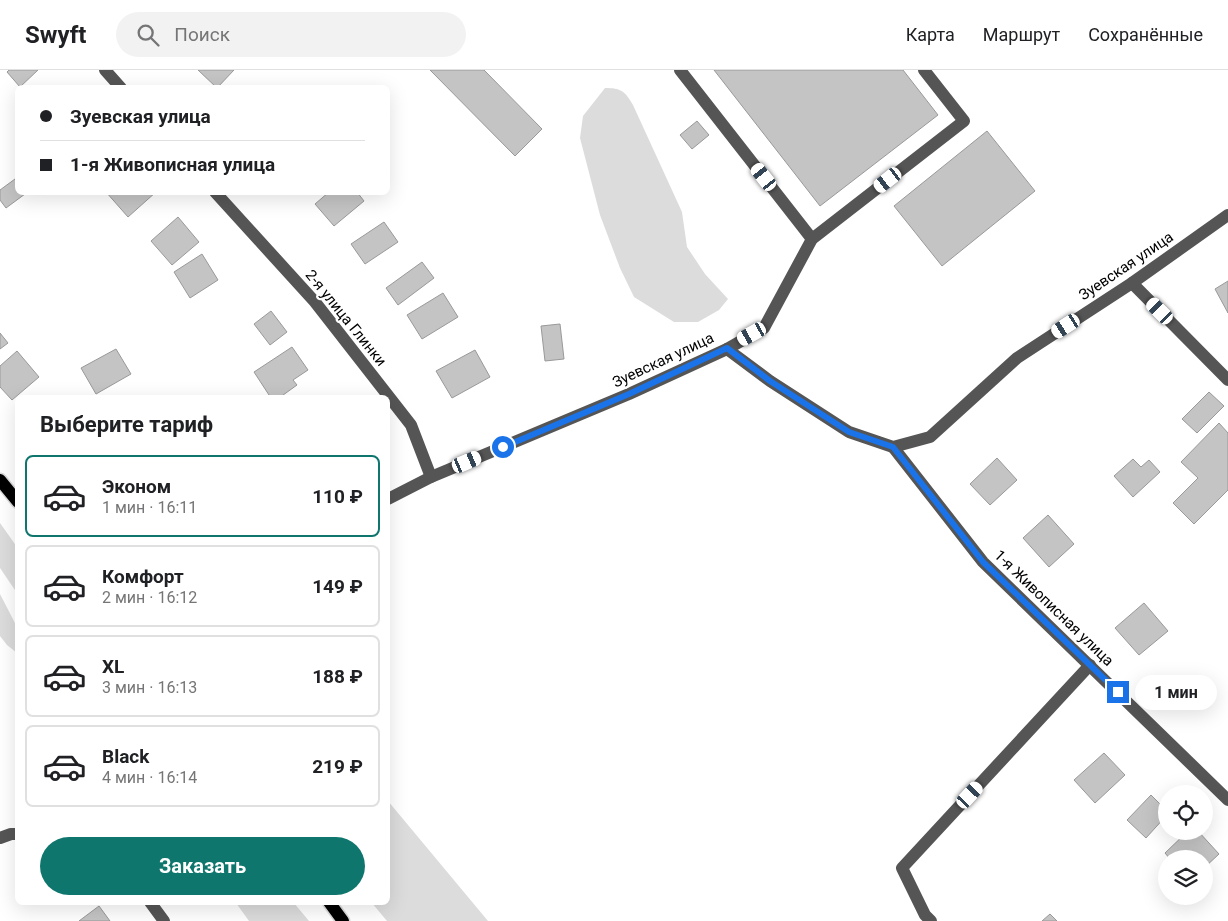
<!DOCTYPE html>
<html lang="ru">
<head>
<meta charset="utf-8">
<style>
	:root { --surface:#fff; --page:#f2f2f2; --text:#202124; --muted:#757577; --line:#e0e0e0; --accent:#0f766e }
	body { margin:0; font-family:Roboto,sans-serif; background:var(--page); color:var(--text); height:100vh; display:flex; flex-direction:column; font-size:19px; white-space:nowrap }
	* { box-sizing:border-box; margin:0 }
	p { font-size:16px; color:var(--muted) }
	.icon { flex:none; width:28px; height:28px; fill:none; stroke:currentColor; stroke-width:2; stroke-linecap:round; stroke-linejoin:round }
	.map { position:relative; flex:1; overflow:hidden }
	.drawer { position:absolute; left:15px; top:325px; width:375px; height:510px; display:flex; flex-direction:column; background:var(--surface); border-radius:8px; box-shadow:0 5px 20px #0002 }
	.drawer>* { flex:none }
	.top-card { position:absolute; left:15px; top:15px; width:375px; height:110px; border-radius:8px; box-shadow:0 5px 20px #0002; display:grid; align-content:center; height:110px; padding:0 25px; background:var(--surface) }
	.buttons { position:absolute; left:1158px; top:715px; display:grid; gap:10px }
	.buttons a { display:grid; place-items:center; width:55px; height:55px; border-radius:50%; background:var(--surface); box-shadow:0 5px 20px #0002; font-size:25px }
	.end { position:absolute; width:22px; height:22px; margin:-11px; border:6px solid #1a73e8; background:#fff; box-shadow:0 0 0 2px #fff }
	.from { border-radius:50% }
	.bubble { position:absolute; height:35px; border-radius:18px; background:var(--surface); box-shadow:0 5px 20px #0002; font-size:16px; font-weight:700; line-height:35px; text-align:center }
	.car { position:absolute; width:15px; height:30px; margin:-15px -8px; border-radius:6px; box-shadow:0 0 4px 1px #0007; background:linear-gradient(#fff 24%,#345 0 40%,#fff 0 76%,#345 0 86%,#fff 0) }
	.top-card b { display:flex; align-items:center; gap:18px; height:48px; font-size:19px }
	.top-card b+b { border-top:1px solid var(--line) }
	.top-card i { width:12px; height:12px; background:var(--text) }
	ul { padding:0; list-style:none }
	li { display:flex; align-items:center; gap:15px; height:82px; margin:0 10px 8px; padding:0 15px; border:2px solid var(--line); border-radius:8px }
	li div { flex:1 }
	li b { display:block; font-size:19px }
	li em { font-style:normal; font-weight:700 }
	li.current { border-color:var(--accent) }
	li>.icon { width:45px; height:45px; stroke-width:1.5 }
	h2 { padding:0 25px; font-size:22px; line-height:60px }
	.action { display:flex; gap:10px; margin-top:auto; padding:10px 25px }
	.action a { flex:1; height:58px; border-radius:30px; background:var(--accent); color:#fff; font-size:20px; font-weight:700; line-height:58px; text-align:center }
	header { display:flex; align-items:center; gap:30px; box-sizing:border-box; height:70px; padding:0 25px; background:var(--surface); border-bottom:1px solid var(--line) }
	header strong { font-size:24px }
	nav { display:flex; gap:28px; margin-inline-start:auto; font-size:18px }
	.search { width:350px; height:45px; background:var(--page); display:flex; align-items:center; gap:12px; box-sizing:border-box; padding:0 18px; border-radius:28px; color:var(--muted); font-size:19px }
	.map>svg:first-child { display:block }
	.green { fill:#dcdcdc }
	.building { fill:#c4c4c4; stroke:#999 }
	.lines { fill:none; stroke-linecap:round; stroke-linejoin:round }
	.major-casing { stroke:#dbdbdb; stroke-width:15 }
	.minor { stroke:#555; stroke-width:12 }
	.major { stroke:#000; stroke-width:12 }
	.route { stroke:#1a73e8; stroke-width:6 }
	.labels { text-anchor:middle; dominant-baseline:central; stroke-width:4.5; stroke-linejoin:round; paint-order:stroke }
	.street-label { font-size:15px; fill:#000; stroke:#fff }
</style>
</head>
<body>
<header>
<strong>Swyft</strong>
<div class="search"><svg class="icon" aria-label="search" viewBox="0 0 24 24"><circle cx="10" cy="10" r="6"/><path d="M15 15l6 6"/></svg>Поиск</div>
<nav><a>Карта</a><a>Маршрут</a><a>Сохранённые</a></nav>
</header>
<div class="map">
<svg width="1228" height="851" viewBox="0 0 1228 851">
	<rect width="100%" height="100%" fill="#fff"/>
	<g class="green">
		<path d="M605,18C621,18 625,21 633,35L682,142L687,177L705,204L728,229L719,240L698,252H674L634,227L620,198L600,145L580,68L583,46Z"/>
		<polygon points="0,453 17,477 17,523 0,498"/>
		<polygon points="0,524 17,557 17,583 7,575 0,566"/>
		<polygon points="388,731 488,851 387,851 372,833 388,832"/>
		<polygon points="236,833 294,833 309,851 249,851"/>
	</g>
	<g class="building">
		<polygon points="9,0 38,0 20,17 7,2"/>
		<polygon points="198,0 234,0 217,18"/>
		<polygon points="430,0 484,0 542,59 515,86"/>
		<polygon points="714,0 903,0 938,45 820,136"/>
		<polygon points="697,51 709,65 692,79 680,65"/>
		<polygon points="987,61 1035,121 942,196 894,136"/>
		<polygon points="15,109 18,113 18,122 25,124 6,138 0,130 0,120"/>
		<polygon points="106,122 156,122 128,147"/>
		<polygon points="329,122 357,122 364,131 334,156 315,134"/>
		<polygon points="178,147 199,172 172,195 151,171"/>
		<polygon points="384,152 398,172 365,194 351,174"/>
		<polygon points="202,184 218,210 190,228 174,202"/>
		<polygon points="422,192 434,208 398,235 386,218"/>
		<polygon points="1228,211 1228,243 1215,219"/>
		<polygon points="443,223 458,247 422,269 407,245"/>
		<polygon points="271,241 287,262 270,275 254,254"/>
		<polygon points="560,254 564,289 545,291 541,256"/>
		<polygon points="0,263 8,273 0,279"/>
		<polygon points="292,277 308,300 293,310 297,315 279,328 271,328 254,302"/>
		<polygon points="116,279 131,304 96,324 81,298"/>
		<polygon points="475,280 490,307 452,328 436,301"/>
		<polygon points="17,281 39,307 12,330 0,317 0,296"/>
		<polygon points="1209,322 1224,336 1197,363 1182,349"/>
		<polygon points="1219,353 1228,363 1228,420 1194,454 1173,433 1198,408 1181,392"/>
		<polygon points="997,388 1017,410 990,435 970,414"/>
		<polygon points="1133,389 1141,397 1149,390 1160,402 1133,427 1114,406"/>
		<polygon points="1048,445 1074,474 1049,497 1023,468"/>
		<polygon points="1144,533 1168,561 1139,585 1115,558"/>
		<polygon points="1104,683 1125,705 1095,733 1074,710"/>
		<polygon points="1151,725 1166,740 1166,746 1146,768 1127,750"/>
		<polygon points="1188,761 1198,761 1219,784 1204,798 1204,789 1170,789 1165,783"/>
		<polygon points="99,836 110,851 79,851"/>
		<polygon points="1050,844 1057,851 1042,851"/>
	</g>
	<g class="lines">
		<g class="major-casing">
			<g id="major">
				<polyline points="0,410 18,432"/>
				<polyline points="329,832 343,851"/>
			</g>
		</g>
		<g class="minor">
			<polyline points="105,0 121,18"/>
			<polyline points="680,0 812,169"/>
			<polyline points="215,122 315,232 411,355 431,407"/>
			<polyline points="1132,213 1228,310"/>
			<polyline points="727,279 764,258 812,169 964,51 924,0"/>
			<polyline points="893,377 983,492 1228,730"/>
			<polyline points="388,429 431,407 629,324 727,279 770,311 849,362 893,377 930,367 1017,288 1132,213 1228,145"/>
			<polyline points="0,768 11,764 18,764"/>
			<polyline points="150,832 164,851"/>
			<polyline points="931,851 925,845 902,798 1090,595"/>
		</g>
		<use href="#major" class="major"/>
	</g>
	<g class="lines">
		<polyline class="route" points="503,377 629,324 727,278 770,311 849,362 893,377 983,492 1118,622"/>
	</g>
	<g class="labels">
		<g class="street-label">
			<text transform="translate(1126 196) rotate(-34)">Зуевская улица</text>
			<text transform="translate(346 248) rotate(51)">2-я улица Глинки</text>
			<text transform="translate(663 290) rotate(-25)">Зуевская улица</text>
			<text transform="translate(1054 538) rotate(44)">1-я Живописная улица</text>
		</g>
	</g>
</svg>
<div class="buttons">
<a><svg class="icon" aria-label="locate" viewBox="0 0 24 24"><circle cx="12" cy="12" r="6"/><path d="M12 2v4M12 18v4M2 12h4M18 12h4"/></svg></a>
<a><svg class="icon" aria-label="layers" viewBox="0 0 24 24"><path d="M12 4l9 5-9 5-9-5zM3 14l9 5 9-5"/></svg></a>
</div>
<i class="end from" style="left:503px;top:377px"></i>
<i class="end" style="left:1118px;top:622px"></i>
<div class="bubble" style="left:1135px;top:605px;width:82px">1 мин</div>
<i class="car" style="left:764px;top:107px;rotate:322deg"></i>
<i class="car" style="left:888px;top:110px;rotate:232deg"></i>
<i class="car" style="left:1160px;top:241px;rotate:315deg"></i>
<i class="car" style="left:1066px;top:256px;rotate:237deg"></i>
<i class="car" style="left:752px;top:264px;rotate:241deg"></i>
<i class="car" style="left:467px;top:392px;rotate:67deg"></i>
<i class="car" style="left:970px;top:725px;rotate:43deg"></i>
<div class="top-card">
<b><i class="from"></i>Зуевская улица</b>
<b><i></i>1-я Живописная улица</b>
</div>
<section class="drawer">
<h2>Выберите тариф</h2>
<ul>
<li class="current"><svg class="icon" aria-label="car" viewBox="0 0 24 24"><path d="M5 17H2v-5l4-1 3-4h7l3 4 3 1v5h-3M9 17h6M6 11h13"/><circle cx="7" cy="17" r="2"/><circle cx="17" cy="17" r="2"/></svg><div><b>Эконом</b><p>1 мин · 16:11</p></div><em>110 ₽</em></li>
<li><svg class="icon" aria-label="car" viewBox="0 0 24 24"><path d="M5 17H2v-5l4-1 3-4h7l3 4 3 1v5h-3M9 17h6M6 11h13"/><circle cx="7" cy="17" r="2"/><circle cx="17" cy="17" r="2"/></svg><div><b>Комфорт</b><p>2 мин · 16:12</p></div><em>149 ₽</em></li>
<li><svg class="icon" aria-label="car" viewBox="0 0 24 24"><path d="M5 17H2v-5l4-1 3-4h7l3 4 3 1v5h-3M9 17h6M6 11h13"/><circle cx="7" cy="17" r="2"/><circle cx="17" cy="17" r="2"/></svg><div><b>XL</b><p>3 мин · 16:13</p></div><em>188 ₽</em></li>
<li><svg class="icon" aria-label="car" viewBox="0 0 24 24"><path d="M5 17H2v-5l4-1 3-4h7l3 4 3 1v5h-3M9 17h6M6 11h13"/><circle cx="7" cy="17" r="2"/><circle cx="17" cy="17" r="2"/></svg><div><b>Black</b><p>4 мин · 16:14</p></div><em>219 ₽</em></li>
</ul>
<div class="action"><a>Заказать</a></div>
</section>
</div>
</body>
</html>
